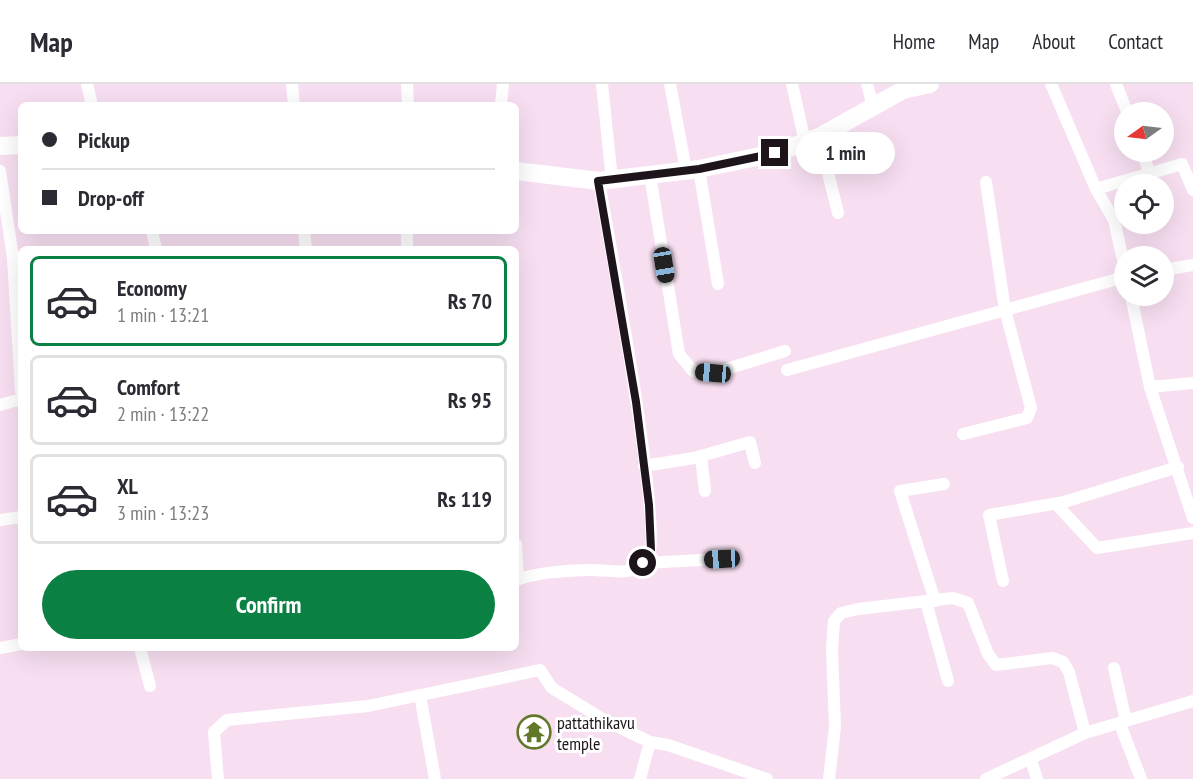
<!DOCTYPE html>
<html lang="en">
<head>
<meta charset="utf-8">
<style>
	:root { --surface:#fff; --page:#f2f2f3; --text:#2b2b33; --muted:#7c7c81; --line:#e1e1e2; --accent:#0b8043 }
	body { margin:0; font-family:"PT Sans Narrow",sans-serif; background:var(--page); color:var(--text); height:100vh; display:flex; flex-direction:column; font-size:22px; white-space:nowrap }
	* { box-sizing:border-box; margin:0 }
	p { font-size:20px; color:var(--muted) }
	.icon { flex:none; width:33px; height:33px; fill:none; stroke:currentColor; stroke-width:2; stroke-linecap:round; stroke-linejoin:round }
	.map { position:relative; flex:1; overflow:hidden }
	.side { position:absolute; left:18px; top:162px; width:501px; height:405px; display:flex; flex-direction:column; background:var(--surface); border-radius:9px; box-shadow:0 6px 24px #0002 }
	.side>* { flex:none }
	.banner { position:absolute; left:18px; top:18px; width:501px; height:132px; border-radius:9px; box-shadow:0 6px 24px #0002; display:grid; align-content:center; height:132px; padding:0 24px; background:var(--surface) }
	.needle { width:39px; rotate:256deg }
	.buttons { position:absolute; left:1114px; top:18px; display:grid; gap:12px }
	.buttons a { display:grid; place-items:center; width:60px; height:60px; border-radius:50%; background:var(--surface); box-shadow:0 6px 24px #0002; font-size:30px }
	.end { position:absolute; width:27px; height:27px; margin:-14px; border:8px solid #1d151b; background:#fff; box-shadow:0 0 0 3px #fff }
	.from { border-radius:50% }
	.bubble { position:absolute; height:42px; border-radius:21px; background:var(--surface); box-shadow:0 6px 24px #0002; font-size:20px; font-weight:600; line-height:42px; text-align:center }
	.car { position:absolute; width:18px; height:36px; margin:-18px -9px; border-radius:8px; box-shadow:0 0 4px 2px #0007; background:linear-gradient(#222 24%,#8ab4d8 0 40%,#222 0 76%,#8ab4d8 0 86%,#222 0) }
	.banner b { display:flex; align-items:center; gap:21px; height:57px; font-size:22px }
	.banner b+b { border-top:2px solid var(--line) }
	.banner i { width:15px; height:15px; background:var(--text) }
	ul { padding:10px 0 0; list-style:none }
	li { display:flex; align-items:center; gap:18px; height:90px; margin:0 12px 9px; padding:0 12px; border:3px solid var(--line); border-radius:9px }
	li div { flex:1 }
	li b { display:block; font-size:22px }
	li em { font-style:normal; font-weight:600 }
	li.current { border-color:var(--accent) }
	li>.icon { width:54px; height:54px; stroke-width:1.5 }
	.cta { display:flex; gap:12px; margin-top:auto; padding:12px 24px }
	.cta a { flex:1; height:69px; border-radius:36px; background:var(--accent); color:#fff; font-size:24px; font-weight:600; line-height:69px; text-align:center }
	header { display:flex; align-items:center; gap:36px; box-sizing:border-box; height:84px; padding:0 30px; background:var(--surface); border-bottom:2px solid var(--line) }
	header strong { font-size:28px }
	nav { display:flex; gap:33px; margin-inline-start:auto; font-size:21px }
	.map>svg:first-child { display:block }
	.lines { fill:none; stroke-linecap:round; stroke-linejoin:round }
	.street { stroke:#fff; stroke-width:12 }
	.secondary { stroke:#fff; stroke-width:18 }
	.route { stroke:#1d151b; stroke-width:8 }
	.labels { text-anchor:middle; dominant-baseline:central; stroke-width:6; stroke-linejoin:round; paint-order:stroke }
	.poi-label { font-size:18px; fill:#1d151b; stroke:#fff; text-anchor:start }
</style>
</head>
<body>
<header>
<strong>Map</strong>
<nav><a>Home</a><a>Map</a><a>About</a><a>Contact</a></nav>
</header>
<div class="map">
<svg width="1193" height="695" viewBox="0 0 1193 695">
	<rect width="100%" height="100%" fill="#f7dff1"/>
	<g class="lines">
		<g class="street">
			<polyline points="87,0 92,21"/>
			<polyline points="292,0 294,21"/>
			<polyline points="407,0 408,21"/>
			<polyline points="602,0 612,96"/>
			<polyline points="670,0 686,86"/>
			<polyline points="792,0 805,58"/>
			<polyline points="867,0 873,22"/>
			<polyline points="1051,0 1096,105 1114,136 1125,185"/>
			<polyline points="1116,0 1127,28"/>
			<polyline points="501,21 503,0"/>
			<polyline points="819,53 838,129"/>
			<polyline points="1142,68 1150,90"/>
			<polyline points="699,85 718,200"/>
			<polyline points="0,87 13,174 21,307"/>
			<polyline points="650,91 679,270 693,287 713,289 785,267"/>
			<polyline points="1096,105 1182,80 1193,106"/>
			<polyline points="152,147 156,165"/>
			<polyline points="304,147 306,165"/>
			<polyline points="407,165 407,147"/>
			<polyline points="1164,186 1193,181"/>
			<polyline points="1131,212 1150,303 1193,434"/>
			<polyline points="787,286 1125,193"/>
			<polyline points="1150,303 1193,299"/>
			<polyline points="0,321 21,315"/>
			<polyline points="963,350 1027,334 1031,324 1005,226 986,98"/>
			<polyline points="701,372 705,407"/>
			<polyline points="644,382 694,374 750,358 755,379"/>
			<polyline points="1056,420 1097,464 1193,449"/>
			<polyline points="0,436 21,433"/>
			<polyline points="516,460 518,495"/>
			<polyline points="643,479 722,475"/>
			<path d="M516,496C539,488 564,487 588,486C603,485 623,491 638,484C640,482 646,478 648,475C665,451 607,145 599,97"/>
			<polyline points="1003,497 989,431 1064,418 1178,383"/>
			<polyline points="935,517 900,407 944,400"/>
			<polyline points="926,518 948,597"/>
			<polyline points="0,564 21,560"/>
			<polyline points="140,564 150,602"/>
			<polyline points="1114,584 1126,637"/>
			<polyline points="420,611 435,695"/>
			<polyline points="1120,640 1141,695"/>
			<polyline points="1031,676 1037,695"/>
			<polyline points="218,695 214,648 227,636 368,622 540,586 552,604 606,637 650,658 668,661 767,695"/>
			<polyline points="640,695 650,658"/>
			<polyline points="829,695 835,643 832,565 834,537 841,529 858,525 953,514 968,519 988,570 996,581 1052,574 1063,578 1069,588 1085,649"/>
			<polyline points="986,695 1085,649 1193,617"/>
		</g>
		<g class="secondary">
			<polyline points="0,62 21,61"/>
			<polyline points="516,87 599,97 699,85 775,69 819,53 903,6 930,0"/>
		</g>
	</g>
	<g class="lines">
		<polyline class="route" points="643,479 649,475 651,466 649,421 636,318 598,97 699,85 775,69"/>
	</g>
	<defs>
		<g id="temple-ring" transform="scale(1.725)"><circle r="9.5" fill="#fff" stroke="#617829" stroke-width="1.5"/><path d="M0-6L5-2H3V0L6.5 2.5H4V6H1.5V3h-3V6H-4V2.5H-6.5L-3 0V-2H-5Z" fill="#617829"/></g>
	</defs>
	<g fill-rule="evenodd">
		<use href="#temple-ring" x="534" y="648"/>
	</g>
	<g class="labels">
		<g class="poi-label">
			<text x="557" y="638">pattathikavu<tspan x="557" dy="21">temple</tspan></text>
		</g>
	</g>
</svg>
<div class="buttons">
<a><svg class="needle" viewBox="-14 -14 28 28"><path d="M0-13l5 13h-10z" fill="#e53935"/><path d="M0 13l5-13h-10z" fill="#7c7c81"/></svg></a>
<a><svg class="icon" aria-label="locate" viewBox="0 0 24 24"><circle cx="12" cy="12" r="6"/><path d="M12 2v4M12 18v4M2 12h4M18 12h4"/></svg></a>
<a><svg class="icon" aria-label="layers" viewBox="0 0 24 24"><path d="M12 4l9 5-9 5-9-5zM3 14l9 5 9-5"/></svg></a>
</div>
<i class="end from" style="left:643px;top:479px"></i>
<i class="end" style="left:775px;top:69px"></i>
<div class="bubble" style="left:796px;top:48px;width:99px">1 min</div>
<i class="car" style="left:664px;top:181px;rotate:171deg"></i>
<i class="car" style="left:713px;top:289px;rotate:275deg"></i>
<i class="car" style="left:722px;top:475px;rotate:267deg"></i>
<div class="banner">
<b><i class="from"></i>Pickup</b>
<b><i></i>Drop-off</b>
</div>
<section class="side">
<ul>
<li class="current"><svg class="icon" aria-label="car" viewBox="0 0 24 24"><path d="M5 17H2v-5l4-1 3-4h7l3 4 3 1v5h-3M9 17h6M6 11h13"/><circle cx="7" cy="17" r="2"/><circle cx="17" cy="17" r="2"/></svg><div><b>Economy</b><p>1 min · 13:21</p></div><em>Rs 70</em></li>
<li><svg class="icon" aria-label="car" viewBox="0 0 24 24"><path d="M5 17H2v-5l4-1 3-4h7l3 4 3 1v5h-3M9 17h6M6 11h13"/><circle cx="7" cy="17" r="2"/><circle cx="17" cy="17" r="2"/></svg><div><b>Comfort</b><p>2 min · 13:22</p></div><em>Rs 95</em></li>
<li><svg class="icon" aria-label="car" viewBox="0 0 24 24"><path d="M5 17H2v-5l4-1 3-4h7l3 4 3 1v5h-3M9 17h6M6 11h13"/><circle cx="7" cy="17" r="2"/><circle cx="17" cy="17" r="2"/></svg><div><b>XL</b><p>3 min · 13:23</p></div><em>Rs 119</em></li>
</ul>
<div class="cta"><a>Confirm</a></div>
</section>
</div>
</body>
</html>
